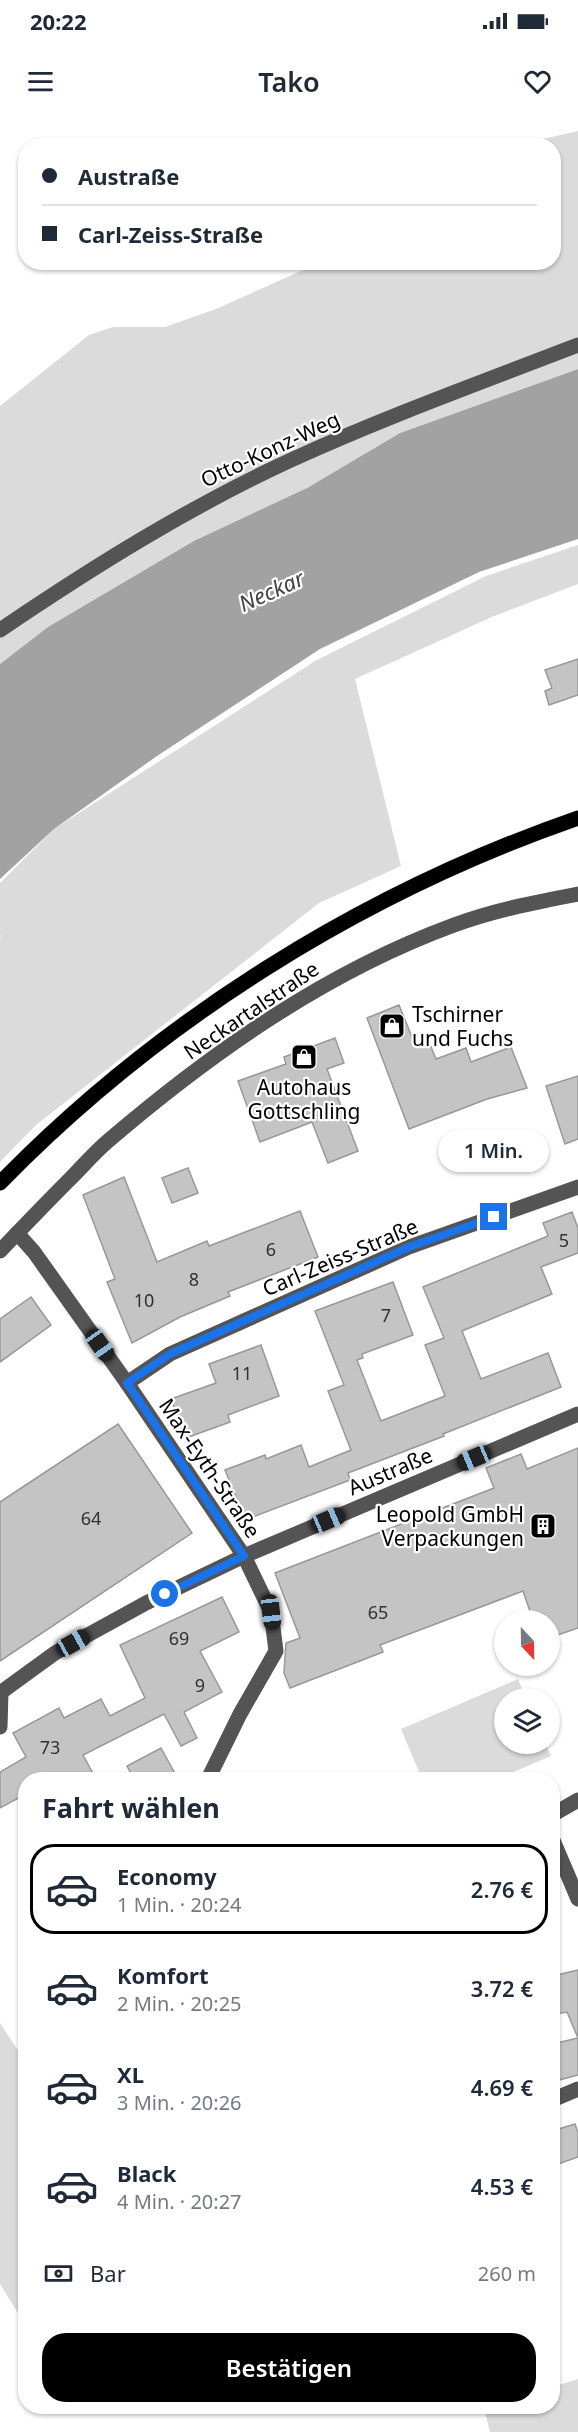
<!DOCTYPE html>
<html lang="de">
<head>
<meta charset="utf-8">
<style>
	:root { --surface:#fff; --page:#f2f2f3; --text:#1f2937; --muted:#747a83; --line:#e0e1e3; --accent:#000 }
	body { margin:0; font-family:"Noto Sans",sans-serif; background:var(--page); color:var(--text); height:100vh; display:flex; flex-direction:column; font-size:22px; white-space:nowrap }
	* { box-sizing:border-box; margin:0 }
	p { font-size:20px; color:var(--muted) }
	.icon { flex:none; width:33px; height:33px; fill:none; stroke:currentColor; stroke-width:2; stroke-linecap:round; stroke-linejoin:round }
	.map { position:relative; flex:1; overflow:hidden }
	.details { position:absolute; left:18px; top:1652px; width:542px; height:642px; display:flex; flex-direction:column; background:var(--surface); border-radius:24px; box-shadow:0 2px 4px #0004 }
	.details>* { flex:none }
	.guide { position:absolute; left:18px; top:18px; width:543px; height:132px; border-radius:24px; box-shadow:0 2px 4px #0004; display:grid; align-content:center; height:132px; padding:0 24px; background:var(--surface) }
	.needle { width:39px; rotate:158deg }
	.fabs { position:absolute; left:494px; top:1490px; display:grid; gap:12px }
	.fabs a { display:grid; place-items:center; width:66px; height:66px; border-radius:50%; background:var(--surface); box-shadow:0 2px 4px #0004; font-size:30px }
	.end { position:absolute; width:27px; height:27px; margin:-14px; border:8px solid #1a73e8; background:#fff; box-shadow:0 0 0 3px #fff }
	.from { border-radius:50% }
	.bubble { position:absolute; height:42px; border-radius:21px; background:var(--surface); box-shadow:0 2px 4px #0004; font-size:20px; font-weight:600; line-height:42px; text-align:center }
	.car { position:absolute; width:18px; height:36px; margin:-18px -9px; border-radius:8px; box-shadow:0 0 4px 2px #0007; background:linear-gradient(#222 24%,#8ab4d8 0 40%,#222 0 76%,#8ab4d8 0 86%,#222 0) }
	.guide b { display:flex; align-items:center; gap:21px; height:57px; font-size:22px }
	.guide b+b { border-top:2px solid var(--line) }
	.guide i { width:15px; height:15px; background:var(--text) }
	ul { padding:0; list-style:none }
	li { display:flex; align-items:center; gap:18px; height:90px; margin:0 12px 9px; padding:0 12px; border:3px solid transparent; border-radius:24px }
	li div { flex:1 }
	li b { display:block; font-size:22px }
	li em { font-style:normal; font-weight:600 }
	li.current { border-color:var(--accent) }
	li>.icon { width:54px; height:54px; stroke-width:1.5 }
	h2 { padding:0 24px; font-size:27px; line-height:72px }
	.pay { display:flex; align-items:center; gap:15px; height:66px; padding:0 24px; font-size:22px }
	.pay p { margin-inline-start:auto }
	.primary-button { display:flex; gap:12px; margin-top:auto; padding:12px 24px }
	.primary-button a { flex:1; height:69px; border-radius:24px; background:var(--accent); color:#fff; font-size:24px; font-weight:600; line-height:69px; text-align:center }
	.status { display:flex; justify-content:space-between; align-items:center; height:42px; padding:0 30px; background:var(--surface); direction:ltr }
	.status svg { height:16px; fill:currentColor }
	header { display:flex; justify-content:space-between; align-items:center; height:78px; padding:0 24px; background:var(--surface); font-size:27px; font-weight:600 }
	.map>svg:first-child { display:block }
	.green { fill:#dbdbdb }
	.water { fill:#a2a2a2 }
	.building { fill:#c4c4c4; stroke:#989898; stroke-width:1.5 }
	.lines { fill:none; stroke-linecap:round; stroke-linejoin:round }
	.major-casing { stroke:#dbdbdb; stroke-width:16 }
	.minor { stroke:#545454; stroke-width:15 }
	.major { stroke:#000; stroke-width:15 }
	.route { stroke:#1a73e8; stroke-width:8 }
	.labels { text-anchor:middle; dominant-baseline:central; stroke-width:4.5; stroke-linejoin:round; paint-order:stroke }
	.number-label { font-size:18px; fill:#313131 }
	.street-label { font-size:21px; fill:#000; stroke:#fff }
	.poi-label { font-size:21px; fill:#000; stroke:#fff; text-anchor:start }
	.water-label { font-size:22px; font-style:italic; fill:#434343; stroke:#fff }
</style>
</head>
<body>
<div class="status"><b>20:22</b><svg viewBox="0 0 49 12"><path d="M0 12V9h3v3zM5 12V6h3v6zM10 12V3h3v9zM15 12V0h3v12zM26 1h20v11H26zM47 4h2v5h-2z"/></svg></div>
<header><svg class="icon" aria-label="menu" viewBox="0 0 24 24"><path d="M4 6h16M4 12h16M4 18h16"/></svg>Tako<svg class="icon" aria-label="heart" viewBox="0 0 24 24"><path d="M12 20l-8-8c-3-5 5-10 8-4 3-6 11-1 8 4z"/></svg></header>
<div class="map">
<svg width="578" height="2312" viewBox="0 0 578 2312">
	<rect width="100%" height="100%" fill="#fff"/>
	<g class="green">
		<polygon points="578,11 578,249 400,313 307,368 48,507 0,544 0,286 89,215 113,207 165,207 216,189 319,143 554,142 554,26 517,25"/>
		<polygon points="578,425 578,464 494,496 355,559 401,746 319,783 36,1005 0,1042 0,818 3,814 0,817 0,763 54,709 315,541 486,456"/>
		<polygon points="518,1559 526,1578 504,1578 504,1623 545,1623 551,1636 497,1659 422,1659 401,1609"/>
		<polygon points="0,1903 25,1941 26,2189 18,2193 0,2164"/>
		<polygon points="578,2259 578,2312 490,2312 484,2288 552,2286 552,2267"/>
	</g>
	<polygon class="water" points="578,249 578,419 479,452 320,529 157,636 54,709 0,759 0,544 48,507 194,421 307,368 400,313"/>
	<g class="building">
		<polygon points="578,539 578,575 549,585 545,571 552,568 545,550"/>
		<polygon points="399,885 416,927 429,922 436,939 466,928 471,942 511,927 527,968 487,979 409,1009 367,898"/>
		<polygon points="335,918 344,943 327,949 358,1031 328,1043 312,1002 260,1022 238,961 286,944 284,937"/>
		<polygon points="578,956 578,1019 565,1024 546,966"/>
		<polygon points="188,1048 198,1073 172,1083 162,1058"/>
		<polygon points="124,1057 157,1142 207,1121 209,1126 300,1091 318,1137 228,1172 230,1176 180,1197 132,1223 107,1162 115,1159 83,1075"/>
		<polygon points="572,1092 578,1108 578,1133 541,1147 552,1174 462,1211 481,1259 548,1233 561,1267 443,1314 444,1316 348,1353 350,1360 245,1400 225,1350 265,1335 266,1339 301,1325 309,1347 351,1330 328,1271 344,1265 315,1191 393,1162 413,1215 362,1234 363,1238 357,1240 381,1301 445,1276 425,1225 444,1218 423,1167 548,1116 543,1103"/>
		<polygon points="31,1177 51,1205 0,1242 0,1199"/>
		<polygon points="261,1225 279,1276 228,1295 230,1302 186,1318 171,1279 216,1263 209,1244"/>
		<polygon points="118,1304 192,1413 0,1541 0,1382"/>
		<polygon points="578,1328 578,1508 549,1518 549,1500 533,1500 523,1471 380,1525 383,1532 290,1568 284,1553 286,1523 300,1518 275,1453 494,1368 486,1348 521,1334 527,1349"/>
		<polygon points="222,1477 239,1512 200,1531 222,1572 184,1592 197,1618 181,1626 164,1594 83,1635 96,1659 26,1659 26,1674 0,1688 0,1652 26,1637 13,1613 59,1588 64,1598 101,1579 110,1596 145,1578 120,1525"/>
		<polygon points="161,1628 178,1659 134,1659 127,1646"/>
		<polygon points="578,1850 578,1955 552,1962 552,1924 578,1918 567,1892 556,1894 552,1877 552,1856"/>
		<polygon points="575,2004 578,2013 578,2037 558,2044 552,2025 552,2011"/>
	</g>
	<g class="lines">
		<g class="major-casing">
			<path id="major" d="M0,1063C160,899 362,773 578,698"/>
		</g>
		<g class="minor">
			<path d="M0,510C93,447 189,387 291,340C385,297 482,262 578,225"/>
			<polyline points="17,1113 34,1132 127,1263 244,1436 271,1492 276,1531 240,1594 208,1659"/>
			<path d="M0,1131C23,1107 46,1083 70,1059C82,1047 95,1032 108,1021C212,932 326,852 454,805C495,790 536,782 578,774"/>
			<polyline points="127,1263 170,1234 409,1127 578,1067"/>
			<polyline points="0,1573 55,1533 146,1483 244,1436 578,1294"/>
			<polyline points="0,1607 1,1572"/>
			<polyline points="552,1695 578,1680"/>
			<polyline points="552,1718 578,1779"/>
			<polyline points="552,1980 578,1969"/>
		</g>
		<use href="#major" class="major"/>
	</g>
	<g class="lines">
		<polyline class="route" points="165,1474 244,1436 127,1263 170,1234 409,1127 494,1097"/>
	</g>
	<defs>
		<g id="shop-square" transform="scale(1.35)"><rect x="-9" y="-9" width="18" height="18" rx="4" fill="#000" stroke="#fff"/><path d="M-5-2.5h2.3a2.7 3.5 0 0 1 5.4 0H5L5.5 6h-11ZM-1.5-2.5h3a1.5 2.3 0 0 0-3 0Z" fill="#fff"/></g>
		<g id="building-square" transform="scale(1.35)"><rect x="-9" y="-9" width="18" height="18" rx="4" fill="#000" stroke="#fff"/><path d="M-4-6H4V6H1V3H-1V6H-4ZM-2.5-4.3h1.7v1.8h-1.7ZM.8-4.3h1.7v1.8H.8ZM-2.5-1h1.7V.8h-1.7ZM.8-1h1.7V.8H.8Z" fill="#fff"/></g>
	</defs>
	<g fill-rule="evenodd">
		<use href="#shop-square" x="392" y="906"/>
		<use href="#shop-square" x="304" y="937"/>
		<use href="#building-square" x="543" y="1406"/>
	</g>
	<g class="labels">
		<g class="number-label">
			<text x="564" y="1120">5</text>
			<text x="271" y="1129">6</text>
			<text x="194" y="1159">8</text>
			<text x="144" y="1180">10</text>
			<text x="386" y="1195">7</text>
			<text x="242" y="1253">11</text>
			<text x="91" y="1398">64</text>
			<text x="378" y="1492">65</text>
			<text x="179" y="1518">69</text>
			<text x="200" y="1565">9</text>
			<text x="50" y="1627">73</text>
		</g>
		<g class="street-label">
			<text transform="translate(270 329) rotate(-25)">Otto-Konz-Weg</text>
			<text transform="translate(251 890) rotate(-34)">Neckartalstraße</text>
			<text transform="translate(340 1137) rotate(-23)">Carl-Zeiss-Straße</text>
			<text transform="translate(210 1348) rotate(56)">Max-Eyth-Straße</text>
			<text transform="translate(390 1351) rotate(-23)">Austraße</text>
		</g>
		<g class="poi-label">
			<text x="412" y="894">Tschirner<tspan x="412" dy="24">und Fuchs</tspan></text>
			<text x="304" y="967" text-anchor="middle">Autohaus<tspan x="304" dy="24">Gottschling</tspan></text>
			<text x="524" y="1394" text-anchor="end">Leopold GmbH<tspan x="524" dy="24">Verpackungen</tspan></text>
		</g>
		<g class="water-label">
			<text transform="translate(271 470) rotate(-24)">Neckar</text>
		</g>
	</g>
</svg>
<div class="fabs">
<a><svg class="needle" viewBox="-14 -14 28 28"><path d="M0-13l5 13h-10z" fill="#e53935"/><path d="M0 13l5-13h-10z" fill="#747a83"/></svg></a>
<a><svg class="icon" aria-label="layers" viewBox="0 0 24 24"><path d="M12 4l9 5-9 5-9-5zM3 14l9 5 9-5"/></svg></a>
</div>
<i class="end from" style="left:165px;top:1474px"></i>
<i class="end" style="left:494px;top:1097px"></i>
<div class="bubble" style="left:438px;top:1010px;width:111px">1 Min.</div>
<i class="car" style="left:100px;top:1225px;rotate:145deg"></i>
<i class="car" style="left:474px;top:1338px;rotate:247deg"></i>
<i class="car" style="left:328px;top:1400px;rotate:67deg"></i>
<i class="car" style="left:271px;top:1492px;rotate:173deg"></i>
<i class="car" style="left:73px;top:1523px;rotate:61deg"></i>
<div class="guide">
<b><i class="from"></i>Austraße</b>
<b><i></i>Carl-Zeiss-Straße</b>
</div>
<section class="details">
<h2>Fahrt wählen</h2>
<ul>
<li class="current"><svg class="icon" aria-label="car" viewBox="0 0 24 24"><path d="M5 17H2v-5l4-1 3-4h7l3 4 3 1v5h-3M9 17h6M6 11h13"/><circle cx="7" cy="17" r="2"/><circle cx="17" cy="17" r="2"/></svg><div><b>Economy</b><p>1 Min. · 20:24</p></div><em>2.76 €</em></li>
<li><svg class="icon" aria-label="car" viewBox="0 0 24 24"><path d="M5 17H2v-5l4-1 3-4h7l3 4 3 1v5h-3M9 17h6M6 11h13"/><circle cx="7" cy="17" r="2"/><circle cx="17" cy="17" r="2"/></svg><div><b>Komfort</b><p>2 Min. · 20:25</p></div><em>3.72 €</em></li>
<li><svg class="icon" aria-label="car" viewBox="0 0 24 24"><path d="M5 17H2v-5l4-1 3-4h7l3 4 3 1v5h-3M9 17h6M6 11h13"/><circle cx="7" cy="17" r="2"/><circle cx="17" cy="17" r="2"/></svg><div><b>XL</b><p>3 Min. · 20:26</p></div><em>4.69 €</em></li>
<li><svg class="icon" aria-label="car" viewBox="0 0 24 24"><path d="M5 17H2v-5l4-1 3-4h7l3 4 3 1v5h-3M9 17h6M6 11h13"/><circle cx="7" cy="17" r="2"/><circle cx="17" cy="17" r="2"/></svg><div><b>Black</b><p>4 Min. · 20:27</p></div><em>4.53 €</em></li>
</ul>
<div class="pay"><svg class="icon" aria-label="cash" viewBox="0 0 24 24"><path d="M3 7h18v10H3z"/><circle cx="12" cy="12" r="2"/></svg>Bar<p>260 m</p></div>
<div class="primary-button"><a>Bestätigen</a></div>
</section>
</div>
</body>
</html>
